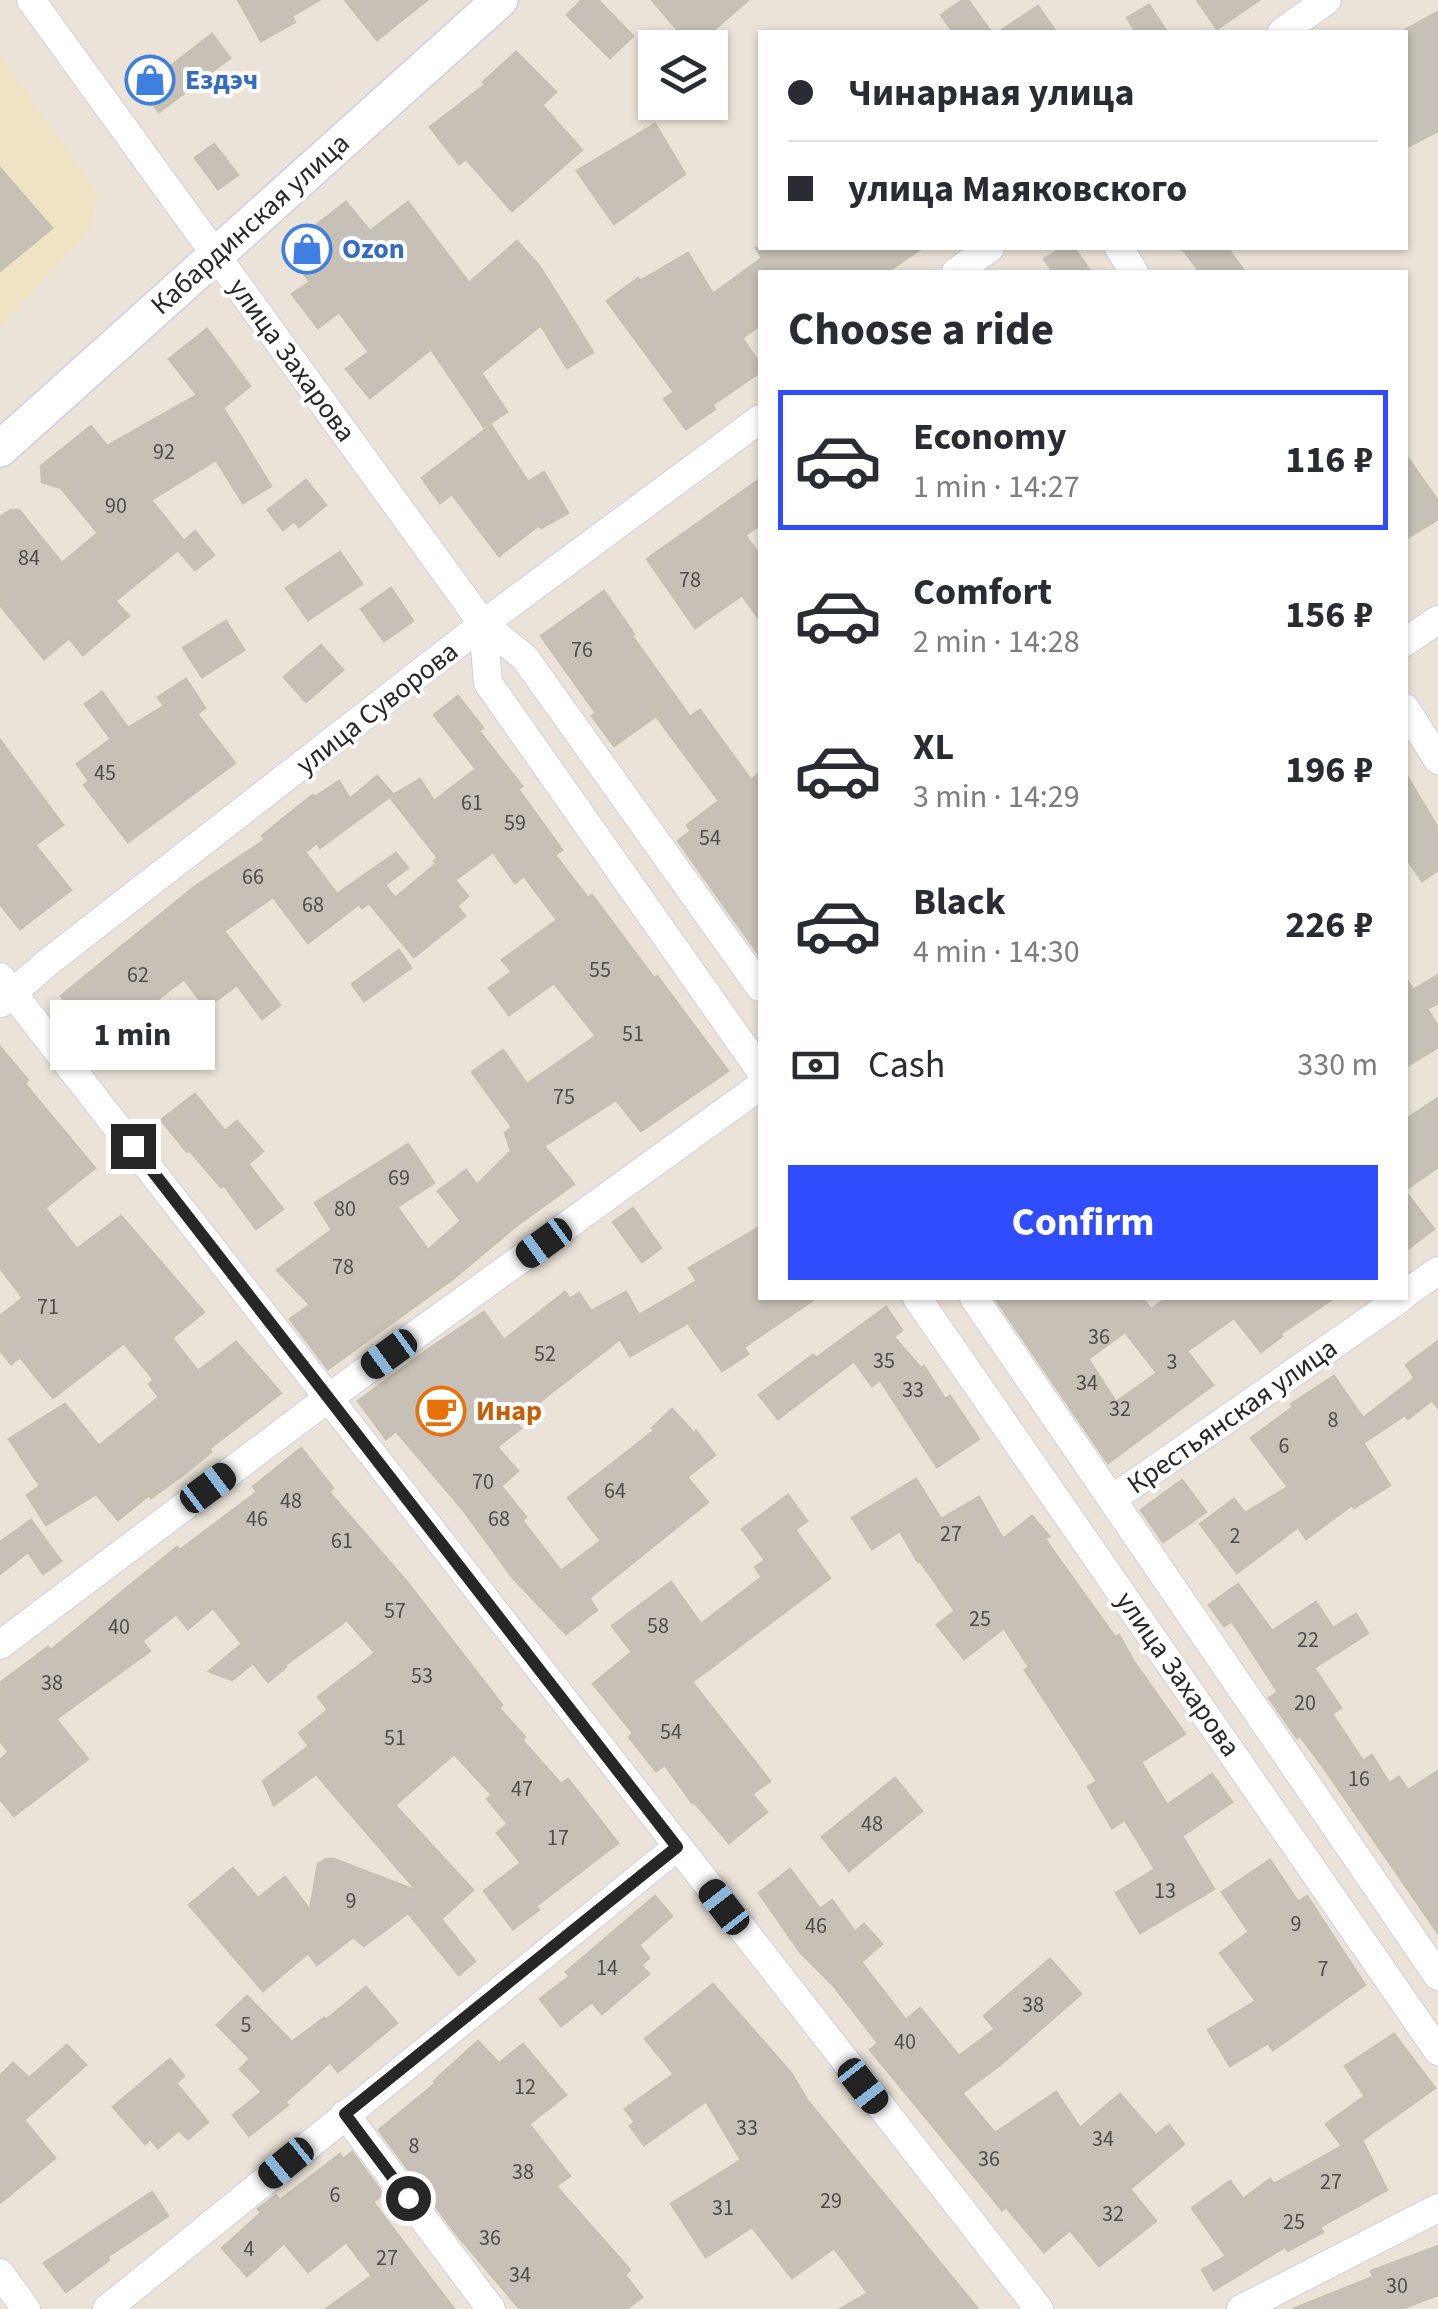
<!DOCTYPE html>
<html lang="en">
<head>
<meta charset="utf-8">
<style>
	:root { --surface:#fff; --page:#f2f2f3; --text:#2b2b33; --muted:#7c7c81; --line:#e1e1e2; --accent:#304cff }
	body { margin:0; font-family:"Source Sans 3",sans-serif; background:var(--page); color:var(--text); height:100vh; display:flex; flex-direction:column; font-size:38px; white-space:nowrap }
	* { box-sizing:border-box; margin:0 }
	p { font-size:32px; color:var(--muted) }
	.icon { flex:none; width:55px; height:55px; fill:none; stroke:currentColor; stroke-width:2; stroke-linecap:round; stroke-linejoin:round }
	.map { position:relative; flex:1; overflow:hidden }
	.sheet { position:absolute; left:758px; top:270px; width:650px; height:1030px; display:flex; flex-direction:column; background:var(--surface); border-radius:0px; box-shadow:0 2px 8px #0004 }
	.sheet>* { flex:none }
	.guide { position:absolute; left:758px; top:30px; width:650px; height:220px; border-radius:0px; box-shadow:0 2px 8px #0004; display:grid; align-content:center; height:220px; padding:0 30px; background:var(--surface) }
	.buttons { position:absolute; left:638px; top:30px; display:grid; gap:20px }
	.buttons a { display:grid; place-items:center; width:90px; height:90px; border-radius:0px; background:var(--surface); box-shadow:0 2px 8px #0004; font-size:50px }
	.end { position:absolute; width:45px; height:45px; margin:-22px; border:12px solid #272727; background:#fff; box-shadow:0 0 0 5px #fff }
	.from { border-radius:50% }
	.bubble { position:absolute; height:70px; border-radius:0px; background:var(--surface); box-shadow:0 2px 8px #0004; font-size:32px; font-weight:700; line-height:70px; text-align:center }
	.car { position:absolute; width:30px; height:60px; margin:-30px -15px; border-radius:12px; box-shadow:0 0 8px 2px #0007; background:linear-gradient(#222 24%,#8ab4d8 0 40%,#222 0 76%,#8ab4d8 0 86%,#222 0) }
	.guide b { display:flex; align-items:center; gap:35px; height:95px; font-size:38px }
	.guide b+b { border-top:2px solid var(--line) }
	.guide i { width:25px; height:25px; background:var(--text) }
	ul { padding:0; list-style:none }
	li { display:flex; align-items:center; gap:30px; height:140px; margin:0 20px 15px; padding:0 10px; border:5px solid transparent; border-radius:0px }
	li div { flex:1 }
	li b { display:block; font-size:38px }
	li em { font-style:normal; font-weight:700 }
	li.active { border-color:var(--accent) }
	li>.icon { width:90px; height:90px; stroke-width:1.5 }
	h2 { padding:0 30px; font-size:45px; line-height:120px }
	.pay { display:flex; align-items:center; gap:25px; height:110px; padding:0 30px; font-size:38px }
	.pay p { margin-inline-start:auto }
	.cta { display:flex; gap:20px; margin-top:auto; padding:20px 30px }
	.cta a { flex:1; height:115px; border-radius:0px; background:var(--accent); color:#fff; font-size:40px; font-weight:700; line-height:115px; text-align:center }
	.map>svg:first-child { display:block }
	.education { fill:#efe3c4 }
	.building { fill:#c6c0b7; stroke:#c6c0b1; stroke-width:2.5; fill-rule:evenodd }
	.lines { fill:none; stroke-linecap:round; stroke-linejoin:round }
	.minor-casing { stroke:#cccfe2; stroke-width:30 }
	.tertiary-casing { stroke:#cccfe2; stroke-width:38 }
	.minor { stroke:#fff; stroke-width:28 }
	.tertiary { stroke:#fff; stroke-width:35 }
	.route { stroke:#272727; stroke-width:12 }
	.labels { text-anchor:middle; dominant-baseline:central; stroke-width:8; stroke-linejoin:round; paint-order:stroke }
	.number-label { font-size:22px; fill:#4f4d4b }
	.shop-label { font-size:28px; font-weight:bold; fill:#366cbe; stroke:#fff; text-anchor:start }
	.street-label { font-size:28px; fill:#272727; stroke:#fff }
	.food-label { font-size:28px; font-weight:bold; fill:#c56008; stroke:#fff; text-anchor:start }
</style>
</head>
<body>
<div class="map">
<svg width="1438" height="2309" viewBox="0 0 1438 2309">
	<rect width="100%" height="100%" fill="#ebe3d7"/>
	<polygon class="education" points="0,55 98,194 89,231 0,326"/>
	<g class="building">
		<polygon points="238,0 319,0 292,16 295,22 261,41"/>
		<polygon points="345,0 427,0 377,40"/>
		<polygon points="582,0 598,0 633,36 610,58 567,15"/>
		<polygon points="652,0 748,0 693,48"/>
		<polygon points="963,0 968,0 991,32 953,32 941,15"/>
		<polygon points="1197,0 1259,0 1217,29"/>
		<polygon points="1149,5 1167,32 1136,32 1127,18"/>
		<polygon points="1038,6 1056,32 999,32"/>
		<polygon points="1438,12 1438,131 1405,148 1405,30"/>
		<polygon points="212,34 230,58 159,112 141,89"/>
		<polygon points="516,52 556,92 542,105 582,150 512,211 466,159 459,164 430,127 486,84 483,82"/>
		<polygon points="655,124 685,174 614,224 577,171"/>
		<polygon points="214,144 238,175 218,189 195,158"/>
		<polygon points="0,168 52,228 0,271"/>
		<polygon points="346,202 370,231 408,202 469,283 517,241 540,267 593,352 567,368 541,325 481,373 507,412 484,427 431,349 370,398 346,369 369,352 339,312 318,328 292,294 310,282 285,249"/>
		<polygon points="756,248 922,248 887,272 760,272 760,325 742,338 760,364 760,372 712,405 715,409 686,429 664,399 674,392 607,301 638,278 640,281 688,253 713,294 762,258"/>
		<polygon points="1062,248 1074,248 1091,272 1053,272 1044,259"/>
		<polygon points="1182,248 1227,248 1245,272 1200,272"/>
		<polygon points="207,329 250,386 223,408 271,486 243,503 216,460 151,500 184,541 195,531 214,555 195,570 178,550 115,601 129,616 83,655 69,638 44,659 0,605 0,517 11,510 19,510 62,563 98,533 61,488 42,482 41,466 91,426 107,446 197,395 169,359"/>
		<polygon points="491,425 528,482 544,472 568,513 541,528 539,525 499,556 452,494 440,503 422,478"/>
		<polygon points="1405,454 1438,501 1438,519 1405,539"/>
		<polygon points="760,479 760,525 745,535 760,556 760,620 742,595 695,628 647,559"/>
		<polygon points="306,480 326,505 299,527 294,521 283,530 268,510"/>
		<polygon points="340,552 362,584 308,620 286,588"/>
		<polygon points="391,588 413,621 384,641 361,609"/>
		<polygon points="604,591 634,634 632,636 690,717 700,710 751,780 760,773 760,956 678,841 691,831 687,825 719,801 656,716 614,746 592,716 596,713 541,636"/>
		<polygon points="226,621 244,650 202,677 183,648"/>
		<polygon points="321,645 343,670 306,702 284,677"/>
		<polygon points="186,679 205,708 197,714 235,763 128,842 84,785 89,781 77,764 111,739 85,704 102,692 128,728 164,706 158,697"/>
		<polygon points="458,696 483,728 479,731 522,786 518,789 562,850 555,855 588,898 592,895 654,978 657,976 728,1071 641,1131 616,1100 544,1146 574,1184 516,1226 454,1278 328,1369 290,1319 310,1305 277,1270 332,1230 315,1203 408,1144 434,1183 397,1207 428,1250 461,1221 438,1191 466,1170 477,1185 511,1151 505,1133 512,1127 472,1072 503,1050 527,1084 596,1036 554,983 509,1015 489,988 512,972 502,960 557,920 524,876 515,883 493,852 455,880 468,896 457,906 465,916 414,957 369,903 362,908 359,904 308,943 273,897 224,931 280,1005 262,1019 237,985 206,1008 184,979 139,1014 155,1034 117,1064 61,996 193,888 265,840 262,836 285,817 313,795 315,797 339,781 350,799 377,776 393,794 320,848 317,843 305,852 337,894 396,853 408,868 385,885 395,898 436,864 434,861 438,858 390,797 420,779 434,801 476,769 434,715"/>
		<polygon points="0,740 63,825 35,845 71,890 20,929 0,904"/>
		<polygon points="1405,773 1438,828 1438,870 1422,881 1405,856"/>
		<polygon points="399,950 411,968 364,1001 352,984"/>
		<polygon points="1438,975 1438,1003 1427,1009 1438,1026 1438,1047 1405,1067 1405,977 1413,990"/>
		<polygon points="0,1047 28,1080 25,1084 95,1168 45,1208 77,1249 121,1216 204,1312 172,1338 198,1371 236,1342 281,1393 209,1449 211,1452 183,1475 151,1498 149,1495 118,1520 96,1494 46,1525 27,1495 40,1486 9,1439 65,1404 99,1446 159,1397 149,1384 154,1380 124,1343 53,1398 20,1357 11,1364 0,1350 0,1316 23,1298 0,1268"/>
		<polygon points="195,1094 225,1131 237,1121 263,1151 248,1164 283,1209 256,1229 224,1185 221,1187 189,1150 187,1152 161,1120"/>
		<polygon points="1438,1098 1438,1167 1405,1190 1405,1120"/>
		<polygon points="1405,1191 1434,1229 1405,1251"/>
		<polygon points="633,1208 661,1248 642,1262 613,1222"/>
		<polygon points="760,1227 760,1298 816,1298 744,1347 748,1354 722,1371 688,1323 630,1356 620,1339 515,1421 521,1428 497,1447 518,1471 501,1486 526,1517 522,1520 561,1571 601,1541 568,1498 655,1430 652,1428 672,1409 694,1433 696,1431 715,1455 687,1477 708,1502 589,1598 597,1610 566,1634 513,1578 464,1511 396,1431 386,1439 358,1401 427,1350 484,1312 504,1340 565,1292 570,1299 579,1293 591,1311 626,1292 639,1315 697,1281 689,1268"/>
		<path d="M995,1298H1142L1151,1309L1167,1298H1334L1280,1334L1282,1336L1261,1352L1234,1318L1187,1351L1213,1385L1108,1463ZM1125,1332L1157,1373L1116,1402L1088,1359Z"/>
		<polygon points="886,1307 902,1330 894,1337 921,1368 924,1366 945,1399 950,1396 979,1439 937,1467 880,1380 872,1386 854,1361 778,1419 759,1395 813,1355 816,1358"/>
		<polygon points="1438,1341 1438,1408 1432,1400 1408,1419 1405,1415 1363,1443 1390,1485 1354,1508 1352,1505 1306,1539 1298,1527 1237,1573 1200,1524 1234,1499 1245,1513 1288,1487 1251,1438 1293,1407 1291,1404 1334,1376 1363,1418 1415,1378 1406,1365"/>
		<polygon points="301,1448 333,1488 329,1492 407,1582 502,1705 499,1708 525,1737 522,1740 561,1784 568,1779 618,1843 536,1906 539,1910 513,1929 484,1891 521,1863 497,1833 508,1824 487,1799 492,1795 454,1754 395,1805 473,1890 441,1919 475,1961 459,1975 408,1913 364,1946 353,1937 317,1965 308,1953 263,1991 189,1905 233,1868 258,1898 285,1877 310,1910 318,1864 326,1859 334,1859 417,1891 316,1774 274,1805 263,1781 309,1746 299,1733 328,1710 318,1697 375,1653 347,1620 285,1665 286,1667 268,1682 253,1663 232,1680 209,1671 242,1644 213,1608 188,1629 176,1614 142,1641 150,1651 56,1719 88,1759 14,1816 0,1799 0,1760 9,1752 0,1741 0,1683 48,1647 51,1650 177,1547 180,1550 257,1492 253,1487"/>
		<polygon points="916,1479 941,1519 979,1497 1003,1539 1032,1516 1049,1536 1045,1539 1059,1559 1115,1637 1119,1635 1134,1662 1185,1734 1141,1762 1167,1805 1212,1774 1232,1802 1182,1836 1214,1889 1140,1933 1116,1893 1155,1869 1125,1820 1112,1828 1088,1787 1097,1781 1025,1670 1029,1667 1004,1628 964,1659 937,1625 955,1611 920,1561 918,1562 900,1531 872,1549 852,1518"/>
		<polygon points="1182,1480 1206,1512 1163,1542 1141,1510"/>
		<polygon points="788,1495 807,1521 795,1530 830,1578 692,1682 770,1781 752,1794 767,1812 729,1843 694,1802 692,1803 665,1765 656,1771 629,1737 633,1733 593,1684 632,1652 612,1626 671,1582 701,1624 762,1577 755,1567 765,1560 742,1529"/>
		<polygon points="31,1520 61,1561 43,1574 28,1552 0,1574 0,1542"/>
		<polygon points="1238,1584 1272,1631 1316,1602 1333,1628 1356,1614 1368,1633 1314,1668 1341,1708 1332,1714 1363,1761 1372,1755 1389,1783 1399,1777 1408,1790 1438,1771 1438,1933 1324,1768 1300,1736 1297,1738 1269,1698 1278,1692 1232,1621 1224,1626 1209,1605"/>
		<polygon points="895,1778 922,1811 849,1871 822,1837"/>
		<polygon points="1270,1860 1298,1902 1307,1896 1365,1985 1273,2050 1268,2043 1230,2066 1208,2030 1256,2001 1220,1953 1249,1932 1222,1892"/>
		<polygon points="790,1869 820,1909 832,1900 855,1932 864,1924 882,1944 861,1962 906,2020 920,2008 959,2056 995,2029 984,2016 1050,1959 1081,1994 1000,2065 962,2093 995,2133 1056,2092 1080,2128 1120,2094 1156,2135 1169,2125 1184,2144 1130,2189 1156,2221 1099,2266 1070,2230 1044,2252 1006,2207 1002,2210 870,2050 878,2043 833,1985 800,1952 759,1893"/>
		<polygon points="655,1896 672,1916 639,1945 649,1958 641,1965 649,1974 602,2014 592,2002 561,2026 540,1999 570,1976 566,1972"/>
		<polygon points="713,1984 791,2073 807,2100 978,2309 840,2309 868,2293 834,2248 792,2278 752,2227 706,2257 671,2204 741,2160 706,2101 644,2145 630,2126 635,2122 625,2109 674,2074 645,2039"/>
		<polygon points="366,1987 397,2023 338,2072 330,2062 285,2102 288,2105 249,2136 233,2115 262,2092 240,2069 250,2059 217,2025 247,1996 292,2042 324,2018 326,2020"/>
		<polygon points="1394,2034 1435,2088 1362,2140 1387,2190 1320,2227 1323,2232 1288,2251 1285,2247 1214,2290 1202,2270 1226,2256 1192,2208 1230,2181 1243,2199 1270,2179 1274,2184 1342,2146 1326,2124 1365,2096 1345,2066"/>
		<polygon points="478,2041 499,2063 523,2044 566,2095 529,2124 570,2176 556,2186 630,2270 625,2275 642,2297 627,2309 520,2309 454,2231 379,2130 436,2083 434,2081"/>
		<polygon points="67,2045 86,2065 24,2120 55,2158 0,2203 0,2076 13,2063 29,2078"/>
		<polygon points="170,2059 184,2076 176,2083 208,2122 188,2139 179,2130 158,2148 150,2139 145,2144 113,2107"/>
		<polygon points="352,2152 383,2194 373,2202 454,2309 326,2309 372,2276 346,2242 308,2272 284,2243 247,2276 222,2248 261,2213 258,2209 276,2195 280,2200 340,2154 343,2159"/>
		<polygon points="152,2192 168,2216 107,2257 109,2260 66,2292 44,2263"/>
		<polygon points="1438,2246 1438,2295 1401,2309 1293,2309 1373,2277 1371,2271"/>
	</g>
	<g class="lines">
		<g class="minor-casing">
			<g id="minor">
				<polyline points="31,0 483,624 525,658 760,987"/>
				<polyline points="1282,32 1327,0"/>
				<polyline points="1119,248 1134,272"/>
				<polyline points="956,272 990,248"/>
				<polyline points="483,624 488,683 760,1070"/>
				<polyline points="1405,642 1438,620"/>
				<polyline points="1405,708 1438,760"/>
				<polyline points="0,977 1039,2309"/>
				<polyline points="1,1003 47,963 483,624 760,419"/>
				<polyline points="1405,1294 1438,1271"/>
				<polyline points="917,1298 1438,2051"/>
				<polyline points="974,1298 1438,1976"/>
				<polyline points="1112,1499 1401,1298"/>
				<polyline points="0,1645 327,1399 760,1086"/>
				<polyline points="345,2114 491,2309"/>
				<polyline points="0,2273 26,2309"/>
				<polyline points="107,2309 677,1847"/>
				<polyline points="1241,2309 1438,2208"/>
			</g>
		</g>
		<g class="tertiary-casing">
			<polyline id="tertiary" points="0,449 500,0"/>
		</g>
		<use href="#minor" class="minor"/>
		<use href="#tertiary" class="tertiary"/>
	</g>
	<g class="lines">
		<polyline class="route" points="133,1146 677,1847 345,2114 408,2198"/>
	</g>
	<defs>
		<g id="shop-ring" transform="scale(2.5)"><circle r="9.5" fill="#fff" stroke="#3f7fe0" stroke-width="1.5"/><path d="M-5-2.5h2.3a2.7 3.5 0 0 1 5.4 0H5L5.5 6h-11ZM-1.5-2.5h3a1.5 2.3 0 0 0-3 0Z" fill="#3f7fe0"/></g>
		<g id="cafe-ring" transform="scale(2.5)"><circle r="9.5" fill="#fff" stroke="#e8710a" stroke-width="1.5"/><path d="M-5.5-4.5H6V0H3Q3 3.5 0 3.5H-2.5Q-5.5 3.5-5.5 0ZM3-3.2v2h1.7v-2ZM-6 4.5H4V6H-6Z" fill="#e8710a"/></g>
	</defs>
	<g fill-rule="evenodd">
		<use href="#shop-ring" x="150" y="80"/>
		<use href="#shop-ring" x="307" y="249"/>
		<use href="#cafe-ring" x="441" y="1411"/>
	</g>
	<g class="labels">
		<g class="number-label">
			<text x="164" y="452">92</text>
			<text x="116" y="506">90</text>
			<text x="29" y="558">84</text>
			<text x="690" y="580">78</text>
			<text x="582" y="650">76</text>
			<text x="105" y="773">45</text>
			<text x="472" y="803">61</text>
			<text x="515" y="823">59</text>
			<text x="710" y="838">54</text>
			<text x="253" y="877">66</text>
			<text x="313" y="905">68</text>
			<text x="600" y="970">55</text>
			<text x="138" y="975">62</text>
			<text x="633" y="1034">51</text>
			<text x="564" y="1097">75</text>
			<text x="399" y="1178">69</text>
			<text x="345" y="1209">80</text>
			<text x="343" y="1267">78</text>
			<text x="48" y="1307">71</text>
			<text x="1099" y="1337">36</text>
			<text x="545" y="1354">52</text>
			<text x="884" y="1361">35</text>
			<text x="1172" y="1362">3</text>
			<text x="1087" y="1383">34</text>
			<text x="913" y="1390">33</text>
			<text x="1120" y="1409">32</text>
			<text x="1333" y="1420">8</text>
			<text x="1284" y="1446">6</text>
			<text x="483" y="1482">70</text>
			<text x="615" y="1491">64</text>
			<text x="291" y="1501">48</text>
			<text x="257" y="1519">46</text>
			<text x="499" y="1519">68</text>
			<text x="951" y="1534">27</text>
			<text x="1235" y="1536">2</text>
			<text x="342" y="1541">61</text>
			<text x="395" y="1611">57</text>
			<text x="980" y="1619">25</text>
			<text x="658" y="1626">58</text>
			<text x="119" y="1627">40</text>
			<text x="1308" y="1640">22</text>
			<text x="422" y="1676">53</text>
			<text x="52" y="1683">38</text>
			<text x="1305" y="1703">20</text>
			<text x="671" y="1732">54</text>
			<text x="395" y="1738">51</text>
			<text x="1359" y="1779">16</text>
			<text x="522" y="1789">47</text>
			<text x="872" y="1824">48</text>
			<text x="558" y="1838">17</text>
			<text x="1165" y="1891">13</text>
			<text x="351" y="1901">9</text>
			<text x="1296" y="1924">9</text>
			<text x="816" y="1926">46</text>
			<text x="607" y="1968">14</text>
			<text x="1323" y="1969">7</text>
			<text x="1033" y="2005">38</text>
			<text x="246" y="2025">5</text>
			<text x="905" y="2042">40</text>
			<text x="525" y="2087">12</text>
			<text x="747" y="2128">33</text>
			<text x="1103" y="2139">34</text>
			<text x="414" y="2146">8</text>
			<text x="989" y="2159">36</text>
			<text x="523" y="2172">38</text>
			<text x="1331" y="2182">27</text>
			<text x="335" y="2195">6</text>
			<text x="831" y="2201">29</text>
			<text x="723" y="2208">31</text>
			<text x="1113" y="2214">32</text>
			<text x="1294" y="2222">25</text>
			<text x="490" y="2238">36</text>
			<text x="249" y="2249">4</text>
			<text x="387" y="2258">27</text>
			<text x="520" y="2275">34</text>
			<text x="1397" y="2286">30</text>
		</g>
		<g class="shop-label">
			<text x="185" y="80">Ездэч</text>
			<text x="342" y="249">Ozon</text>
		</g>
		<g class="street-label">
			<text transform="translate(250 224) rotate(-42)">Кабардинская улица</text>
			<text transform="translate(292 360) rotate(54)">улица Захарова</text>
			<text transform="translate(377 708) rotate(-38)">улица Суворова</text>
			<text transform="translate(1232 1416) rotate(-35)">Крестьянская улица</text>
			<text transform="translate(1178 1674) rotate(55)">улица Захарова</text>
		</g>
		<g class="food-label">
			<text x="476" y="1411">Инар</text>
		</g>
	</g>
</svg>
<div class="buttons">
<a><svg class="icon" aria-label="layers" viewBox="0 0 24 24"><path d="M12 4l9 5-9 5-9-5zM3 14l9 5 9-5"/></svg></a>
</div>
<i class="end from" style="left:408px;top:2198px"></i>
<i class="end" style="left:133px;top:1146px"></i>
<div class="bubble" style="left:50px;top:1000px;width:165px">1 min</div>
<i class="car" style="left:544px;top:1243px;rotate:234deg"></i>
<i class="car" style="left:389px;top:1354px;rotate:234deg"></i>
<i class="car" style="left:208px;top:1488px;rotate:53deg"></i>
<i class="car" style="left:724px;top:1907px;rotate:322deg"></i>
<i class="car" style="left:863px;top:2086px;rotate:142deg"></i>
<i class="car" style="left:286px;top:2163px;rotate:231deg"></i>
<div class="guide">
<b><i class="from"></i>Чинарная улица</b>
<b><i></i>улица Маяковского</b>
</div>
<section class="sheet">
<h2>Choose a ride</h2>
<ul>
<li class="active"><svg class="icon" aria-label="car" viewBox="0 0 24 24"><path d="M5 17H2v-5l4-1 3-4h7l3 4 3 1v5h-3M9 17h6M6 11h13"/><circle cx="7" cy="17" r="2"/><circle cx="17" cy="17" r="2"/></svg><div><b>Economy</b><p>1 min · 14:27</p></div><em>116 ₽</em></li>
<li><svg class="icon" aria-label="car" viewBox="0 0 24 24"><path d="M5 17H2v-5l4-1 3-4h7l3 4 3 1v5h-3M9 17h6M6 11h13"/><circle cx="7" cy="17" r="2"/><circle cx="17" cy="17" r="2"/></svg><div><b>Comfort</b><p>2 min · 14:28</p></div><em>156 ₽</em></li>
<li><svg class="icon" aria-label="car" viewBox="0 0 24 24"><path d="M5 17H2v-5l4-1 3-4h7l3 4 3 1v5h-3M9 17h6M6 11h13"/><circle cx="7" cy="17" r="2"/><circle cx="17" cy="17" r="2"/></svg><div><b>XL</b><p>3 min · 14:29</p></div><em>196 ₽</em></li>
<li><svg class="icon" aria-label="car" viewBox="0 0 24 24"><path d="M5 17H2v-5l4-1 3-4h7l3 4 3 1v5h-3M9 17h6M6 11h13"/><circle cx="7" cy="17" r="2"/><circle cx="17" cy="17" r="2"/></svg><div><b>Black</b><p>4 min · 14:30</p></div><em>226 ₽</em></li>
</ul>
<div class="pay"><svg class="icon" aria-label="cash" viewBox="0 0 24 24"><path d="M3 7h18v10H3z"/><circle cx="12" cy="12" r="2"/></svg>Cash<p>330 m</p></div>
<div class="cta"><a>Confirm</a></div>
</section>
</div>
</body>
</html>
